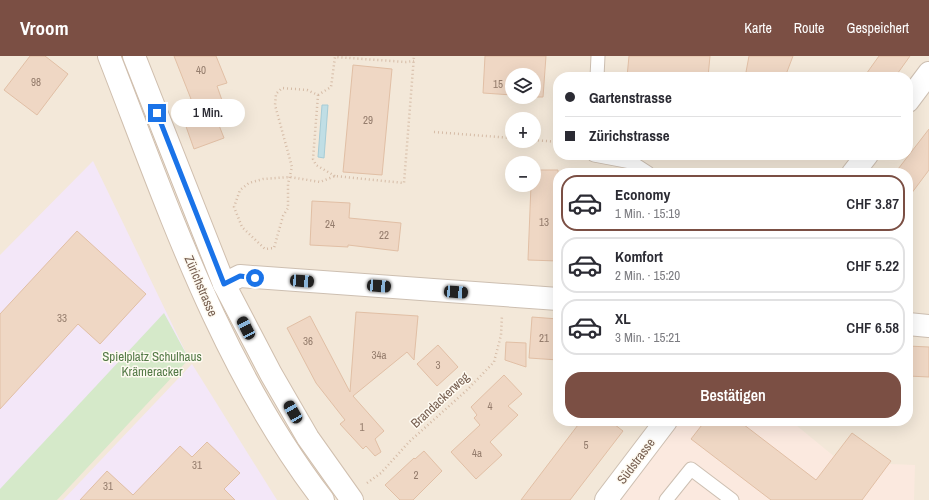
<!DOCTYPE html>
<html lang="de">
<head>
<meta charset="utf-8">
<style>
	:root { --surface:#fff; --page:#f7f7f7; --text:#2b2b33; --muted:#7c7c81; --line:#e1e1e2; --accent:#7b4f44 }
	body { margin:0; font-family:"Archivo Narrow",sans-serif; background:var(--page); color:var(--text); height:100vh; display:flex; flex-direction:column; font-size:15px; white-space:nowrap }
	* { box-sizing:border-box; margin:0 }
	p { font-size:13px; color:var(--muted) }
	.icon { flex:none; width:22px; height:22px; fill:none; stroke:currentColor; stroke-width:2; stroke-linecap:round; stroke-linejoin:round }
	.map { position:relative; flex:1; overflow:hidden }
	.sheet { position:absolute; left:553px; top:112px; width:360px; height:258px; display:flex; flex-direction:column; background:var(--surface); border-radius:16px; box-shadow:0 4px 16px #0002 }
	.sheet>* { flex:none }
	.banner { position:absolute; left:553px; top:16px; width:360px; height:88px; border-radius:16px; box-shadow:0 4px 16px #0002; display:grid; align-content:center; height:88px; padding:0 12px; background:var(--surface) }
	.fabs { position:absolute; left:505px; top:12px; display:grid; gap:8px }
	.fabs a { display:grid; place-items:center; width:36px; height:36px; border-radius:50%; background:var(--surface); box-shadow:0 4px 16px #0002; font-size:20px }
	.end { position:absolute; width:18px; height:18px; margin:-9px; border:5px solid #1a73e8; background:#fff; box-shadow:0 0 0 2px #fff }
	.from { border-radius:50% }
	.bubble { position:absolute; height:28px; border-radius:14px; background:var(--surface); box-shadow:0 4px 16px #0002; font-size:13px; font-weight:600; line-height:28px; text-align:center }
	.car { position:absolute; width:12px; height:24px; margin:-12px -6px; border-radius:5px; box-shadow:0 0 3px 1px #0007; background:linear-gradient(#222 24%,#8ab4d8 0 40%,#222 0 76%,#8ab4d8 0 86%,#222 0) }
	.banner b { display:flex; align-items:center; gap:14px; height:38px; font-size:15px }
	.banner b+b { border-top:1px solid var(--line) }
	.banner i { width:10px; height:10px; background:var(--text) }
	ul { padding:7px 0 0; list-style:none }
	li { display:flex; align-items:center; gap:12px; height:56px; margin:0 8px 6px; padding:0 4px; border:2px solid var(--line); border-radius:16px }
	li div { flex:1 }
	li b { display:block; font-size:15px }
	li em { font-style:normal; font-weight:600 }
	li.current { border-color:var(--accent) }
	li>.icon { width:36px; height:36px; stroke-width:1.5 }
	.action { display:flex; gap:8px; margin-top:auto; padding:8px 12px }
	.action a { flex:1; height:46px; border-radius:16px; background:var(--accent); color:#fff; font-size:16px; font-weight:600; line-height:46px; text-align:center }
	header { display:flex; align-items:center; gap:24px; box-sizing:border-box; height:56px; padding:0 20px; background:var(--accent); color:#fff }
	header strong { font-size:19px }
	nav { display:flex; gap:22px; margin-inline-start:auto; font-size:14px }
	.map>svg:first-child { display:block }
	.residential { fill:#f3e8d9; fill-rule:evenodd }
	.commercial { fill:#fbe9df }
	.education { fill:#f3e7f8 }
	.green { fill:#d5e9c9 }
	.water { fill:#c0dee5; stroke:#a6ccd6 }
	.building { fill:#efd7c4; stroke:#e1bfa5 }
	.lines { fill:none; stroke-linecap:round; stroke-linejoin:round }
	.service-casing { stroke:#cdbfb1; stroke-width:15 }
	.minor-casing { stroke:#cdbfb1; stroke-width:24 }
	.secondary-casing { stroke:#d0bfae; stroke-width:24 }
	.path { stroke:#d5bba6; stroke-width:2.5; stroke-dasharray:1 3; stroke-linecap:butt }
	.service { stroke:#fff; stroke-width:13 }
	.minor { stroke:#fff; stroke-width:22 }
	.secondary { stroke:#fff; stroke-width:22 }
	.route { stroke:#1a73e8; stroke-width:5 }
	.labels { text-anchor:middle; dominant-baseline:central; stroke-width:3; stroke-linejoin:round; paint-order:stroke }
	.number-label { font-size:11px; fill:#947c6c }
	.street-label { font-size:13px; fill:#765e4f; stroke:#fefaf1 }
	.park-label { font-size:13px; fill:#547a47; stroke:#fefaf1 }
</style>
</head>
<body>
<header>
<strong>Vroom</strong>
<nav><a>Karte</a><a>Route</a><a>Gespeichert</a></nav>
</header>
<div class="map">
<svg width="929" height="444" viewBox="0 0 929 444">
	<rect width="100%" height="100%" fill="#fcf6eb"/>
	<path class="residential" d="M0,0H929V444H0ZM512,19H534V41H512ZM558,21H908V99H558ZM512,63H534V85H512ZM512,107H534V129H512ZM558,117H908V365H558Z"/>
	<polygon class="commercial" points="677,365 791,365 841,406 915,409 914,444 618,444"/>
	<g class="education">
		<polygon points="93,105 189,303 51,444 0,444 0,199"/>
		<polygon points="192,308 277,444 63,444"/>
	</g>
	<polygon class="green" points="164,257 189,303 57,444 0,444 0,433"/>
	<polygon class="water" points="322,49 328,49 324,102 318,101"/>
	<g class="building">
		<polygon points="30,0 45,0 68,18 37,59 4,34"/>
		<polygon points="174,0 216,0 227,27 217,30 224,50 213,54 224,82 194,93 178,48 191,43"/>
		<polygon points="485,0 546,0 543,41 534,41 534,19 512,19 512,39 483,37"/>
		<polygon points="629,0 710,0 708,21 627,21"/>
		<polygon points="749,0 793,0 785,21 754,21 746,16"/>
		<polygon points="879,0 910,0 895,21 864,21"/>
		<polygon points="353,9 392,13 382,119 343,116"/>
		<polygon points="929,73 929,114 908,142 908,117 895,117"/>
		<polygon points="534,114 558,114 558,205 528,204 531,129 534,129"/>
		<polygon points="312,145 350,147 349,162 401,167 398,195 348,189 348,191 310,189"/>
		<polygon points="77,175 146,238 100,288 78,268 0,353 0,258"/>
		<polygon points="356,256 418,260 414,304 407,296 353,340 384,375 375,383 381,396 375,400 366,390 363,393 340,368 345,364 316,327 287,272 310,260 350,336"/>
		<polygon points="532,261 558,263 558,304 529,302"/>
		<polygon points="506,286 526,287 526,311 505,304"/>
		<polygon points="438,289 458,311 437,330 417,308"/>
		<polygon points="908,290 929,291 929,321 908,320"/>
		<polygon points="504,319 522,338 508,350 518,359 490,386 502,399 476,423 451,396 480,369 474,362 477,359 471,351"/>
		<polygon points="581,365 610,365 623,375 570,444 521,444"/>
		<polygon points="705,365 739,365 816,424 852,377 891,405 862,444 771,444 691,383"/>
		<polygon points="207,386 240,417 224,433 235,444 80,444 107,415 133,439 180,390 192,401"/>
		<polygon points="424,395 442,415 413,444 400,444 385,429 414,402 415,403"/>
	</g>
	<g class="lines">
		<g class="service-casing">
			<g id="service">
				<polyline points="597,21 598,0"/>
				<polyline points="594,99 631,106 648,117"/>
				<polyline points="666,444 691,413 732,444"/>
			</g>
		</g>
		<g class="minor-casing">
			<g id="minor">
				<polyline points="908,45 929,17"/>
				<polyline points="853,117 867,99"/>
				<polyline points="224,228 240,220 558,243"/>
				<polyline points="908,268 929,270"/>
				<polyline points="606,444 666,365"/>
			</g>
		</g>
		<g class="secondary-casing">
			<g id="secondary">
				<path d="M109,0C169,154 221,311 323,444"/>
				<polyline points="134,0 224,228 271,318 308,382 352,444"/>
			</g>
		</g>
		<g class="path">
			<polyline points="318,39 331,31 335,1 406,6 414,5"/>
			<polyline points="434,76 512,82"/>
			<polyline points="534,84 558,86"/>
			<polyline points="335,120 316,109 313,103 318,39 307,34 282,32 276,38 275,49 292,111 288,128 288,152 283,160 274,192 265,193 242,171 234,151 240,134 249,127 263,123 290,121 320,126 335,120 404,127 414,0"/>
			<polyline points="367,427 381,417 409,386 468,333 494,306 501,279 502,259"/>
		</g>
		<use href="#service" class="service"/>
		<use href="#minor" class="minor"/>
		<use href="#secondary" class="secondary"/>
	</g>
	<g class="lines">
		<polyline class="route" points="157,57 224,228 240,220 255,222"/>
	</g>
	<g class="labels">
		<g class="number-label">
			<text x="201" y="14">40</text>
			<text x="36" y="26">98</text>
			<text x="498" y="28">15</text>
			<text x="368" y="64">29</text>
			<text x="544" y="166">13</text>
			<text x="330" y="168">24</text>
			<text x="384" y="179">22</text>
			<text x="62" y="262">33</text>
			<text x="544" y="282">21</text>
			<text x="308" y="285">36</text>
			<text x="379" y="299">34a</text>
			<text x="438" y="309">3</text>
			<text x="490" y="350">4</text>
			<text x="362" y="371">1</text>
			<text x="586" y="389">5</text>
			<text x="477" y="397">4a</text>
			<text x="197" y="409">31</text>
			<text x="416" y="419">2</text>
			<text x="108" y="430">31</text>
		</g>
		<g class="street-label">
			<text transform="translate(201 230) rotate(67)">Zürichstrasse</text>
			<text transform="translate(440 344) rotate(-43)">Brandackerweg</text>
			<text transform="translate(636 405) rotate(-53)">Südstrasse</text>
		</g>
		<g class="park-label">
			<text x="152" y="300">Spielplatz Schulhaus<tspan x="152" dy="15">Krämeracker</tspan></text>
		</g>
	</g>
</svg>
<div class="fabs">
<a><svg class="icon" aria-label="layers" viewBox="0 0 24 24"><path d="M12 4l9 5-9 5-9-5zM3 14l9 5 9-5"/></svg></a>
<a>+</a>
<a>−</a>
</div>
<i class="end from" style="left:255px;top:222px"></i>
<i class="end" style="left:157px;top:57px"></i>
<div class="bubble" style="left:171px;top:43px;width:74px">1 Min.</div>
<i class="car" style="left:302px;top:225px;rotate:94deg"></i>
<i class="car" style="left:379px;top:230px;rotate:94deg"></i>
<i class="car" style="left:456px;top:236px;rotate:94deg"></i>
<i class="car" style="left:246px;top:272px;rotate:333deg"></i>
<i class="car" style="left:293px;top:356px;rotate:330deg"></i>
<div class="banner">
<b><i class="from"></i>Gartenstrasse</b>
<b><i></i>Zürichstrasse</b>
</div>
<section class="sheet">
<ul>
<li class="current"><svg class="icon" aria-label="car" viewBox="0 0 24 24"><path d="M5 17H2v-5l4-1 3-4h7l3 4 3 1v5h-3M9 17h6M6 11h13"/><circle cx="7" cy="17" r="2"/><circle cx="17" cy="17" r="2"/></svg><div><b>Economy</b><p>1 Min. · 15:19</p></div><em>CHF 3.87</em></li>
<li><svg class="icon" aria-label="car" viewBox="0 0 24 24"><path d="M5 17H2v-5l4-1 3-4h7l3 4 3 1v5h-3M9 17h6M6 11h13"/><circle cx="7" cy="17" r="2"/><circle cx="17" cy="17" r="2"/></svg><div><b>Komfort</b><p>2 Min. · 15:20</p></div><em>CHF 5.22</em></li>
<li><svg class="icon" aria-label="car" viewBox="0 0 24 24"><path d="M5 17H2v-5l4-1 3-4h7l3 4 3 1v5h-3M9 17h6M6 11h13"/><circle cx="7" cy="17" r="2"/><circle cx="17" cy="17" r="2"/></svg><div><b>XL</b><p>3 Min. · 15:21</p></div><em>CHF 6.58</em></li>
</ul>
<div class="action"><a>Bestätigen</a></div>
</section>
</div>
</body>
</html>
